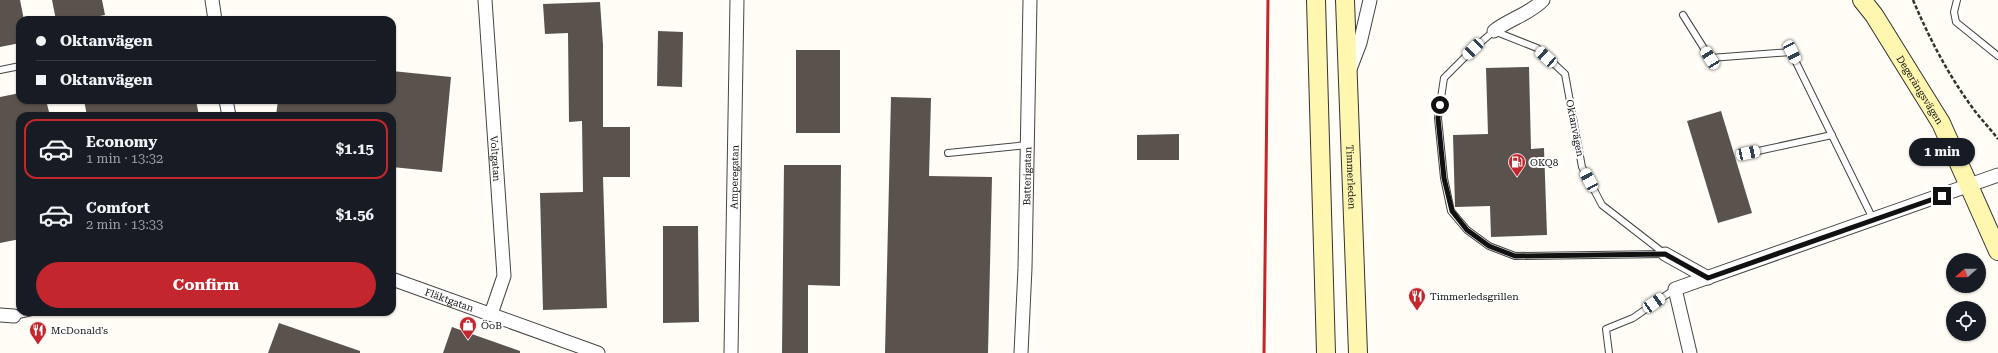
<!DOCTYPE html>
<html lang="en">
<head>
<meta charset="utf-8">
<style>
	:root { --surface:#171b24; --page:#20242c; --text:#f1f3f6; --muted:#9ea1a6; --line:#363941; --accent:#c4262e }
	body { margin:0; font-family:"Roboto Serif",serif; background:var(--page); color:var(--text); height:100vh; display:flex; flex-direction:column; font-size:15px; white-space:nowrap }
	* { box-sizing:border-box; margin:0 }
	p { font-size:13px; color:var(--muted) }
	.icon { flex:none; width:22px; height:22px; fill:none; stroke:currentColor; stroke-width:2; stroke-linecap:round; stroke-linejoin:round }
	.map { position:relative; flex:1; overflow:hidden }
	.details { position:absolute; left:16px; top:112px; width:380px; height:204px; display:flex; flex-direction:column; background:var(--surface); border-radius:12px; box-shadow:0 1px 3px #0004 }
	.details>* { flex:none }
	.hud { position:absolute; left:16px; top:16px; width:380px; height:88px; border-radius:12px; box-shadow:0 1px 3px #0004; display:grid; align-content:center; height:88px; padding:0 20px; background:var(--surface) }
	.needle { width:26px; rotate:249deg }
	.controls { position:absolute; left:1946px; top:253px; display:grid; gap:8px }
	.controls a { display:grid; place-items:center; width:40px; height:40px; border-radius:50%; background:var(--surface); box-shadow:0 1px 3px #0004; font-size:20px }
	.end { position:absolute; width:18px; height:18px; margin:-9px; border:5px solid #111; background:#fff; box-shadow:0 0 0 2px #fff }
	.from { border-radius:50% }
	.bubble { position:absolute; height:28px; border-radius:14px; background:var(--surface); box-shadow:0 1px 3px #0004; font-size:13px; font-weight:700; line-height:28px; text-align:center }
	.car { position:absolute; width:12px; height:24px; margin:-12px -6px; border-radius:5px; box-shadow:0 0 3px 1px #0007; background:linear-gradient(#fff 24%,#345 0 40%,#fff 0 76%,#345 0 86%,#fff 0) }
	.hud b { display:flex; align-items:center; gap:14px; height:38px; font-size:15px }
	.hud b+b { border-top:1px solid var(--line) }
	.hud i { width:10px; height:10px; background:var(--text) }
	ul { padding:7px 0 0; list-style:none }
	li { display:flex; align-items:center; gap:12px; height:60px; margin:0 8px 6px; padding:0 12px; border:2px solid transparent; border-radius:12px }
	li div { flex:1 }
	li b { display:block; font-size:15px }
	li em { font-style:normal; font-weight:700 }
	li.active { border-color:var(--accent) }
	li>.icon { width:36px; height:36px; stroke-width:1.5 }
	.cta { display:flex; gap:8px; margin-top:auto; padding:8px 20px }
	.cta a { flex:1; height:46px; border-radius:24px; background:var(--accent); color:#fff; font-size:16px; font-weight:700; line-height:46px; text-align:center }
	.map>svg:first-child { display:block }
	.building { fill:#5a524d }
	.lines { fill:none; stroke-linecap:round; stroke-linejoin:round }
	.lane-casing { stroke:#444; stroke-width:8 }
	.street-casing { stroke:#444; stroke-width:15 }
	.secondary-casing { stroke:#333; stroke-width:20 }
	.path { stroke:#333; stroke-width:2.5; stroke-dasharray:4 2; stroke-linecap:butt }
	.lane { stroke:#fff; stroke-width:6 }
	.street { stroke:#fff; stroke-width:13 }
	.secondary { stroke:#fff6b0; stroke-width:18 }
	.rail { stroke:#c4262e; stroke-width:3 }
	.route { stroke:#111; stroke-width:5 }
	.labels { text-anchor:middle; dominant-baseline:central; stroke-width:4; stroke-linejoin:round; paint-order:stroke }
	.street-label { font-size:10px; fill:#111; stroke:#fff }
	.poi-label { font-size:10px; fill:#111; stroke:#fff; text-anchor:start }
</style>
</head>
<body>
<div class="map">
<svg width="1998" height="353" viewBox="0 0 1998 353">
	<rect width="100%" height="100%" fill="#fffdf5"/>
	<g class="building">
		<polygon points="0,0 20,0 24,20 20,20 20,43 0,47"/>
		<polygon points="52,0 102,0 105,15 78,20 56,20"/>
		<polygon points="600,2 603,45 603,127 630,127 630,177 603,177 607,308 543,310 540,193 583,192 582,121 569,122 568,33 545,34 543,4"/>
		<polygon points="658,31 683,32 682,87 657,86"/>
		<rect x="796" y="50" width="44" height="83"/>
		<polygon points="1529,67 1531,149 1544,148 1547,235 1491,237 1490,206 1455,207 1453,135 1488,134 1486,68"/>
		<polygon points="392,71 451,77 442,172 392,167 392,116 276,116 278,100 392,100"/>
		<polygon points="20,93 20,100 46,100 50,116 20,116 20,239 0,243 0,97"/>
		<polygon points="891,97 931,98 929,176 992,177 988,353 885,353"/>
		<polygon points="84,100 196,100 199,116 87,116"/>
		<polygon points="1721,111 1752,213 1718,223 1687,121"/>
		<polygon points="1179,134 1179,160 1137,160 1137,135"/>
		<polygon points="784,165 841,165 840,286 808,285 808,353 782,353"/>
		<polygon points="663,226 698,226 699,322 663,323"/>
		<polygon points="279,323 360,351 360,353 268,353"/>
		<polygon points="452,327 520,351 520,353 443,353"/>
	</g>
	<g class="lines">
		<g class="lane-casing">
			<g id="lane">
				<polyline points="1957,0 1954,12 1956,22 1998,56"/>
				<polyline points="1683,15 1710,58 1791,52 1873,219"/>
				<polygon points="1494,31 1537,48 1565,74 1582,167 1602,205 1665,254 1515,256 1489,246 1467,230 1451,211 1444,178 1438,118 1444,78 1473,49"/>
				<polyline points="0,70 20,66"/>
				<polyline points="948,153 1027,145"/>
				<polyline points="1749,153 1832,135"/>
				<polyline points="14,316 32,312"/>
				<polyline points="1609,353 1606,329 1633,318 1675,289"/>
			</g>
		</g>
		<g class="street-casing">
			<g id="street">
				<polyline points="212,0 215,20"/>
				<path id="s1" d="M485,0L504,276L491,314"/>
				<path d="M1494,31C1509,19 1530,14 1543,0"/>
				<polyline points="1350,69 1360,43 1370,0"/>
				<polyline points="226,100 229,116"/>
				<polyline points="1665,254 1708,278"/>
				<path id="s2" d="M392,279L598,353"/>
				<polyline points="0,315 14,316"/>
				<path id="s3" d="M731,353L737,0"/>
				<path id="s4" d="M1021,353L1025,268L1030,0"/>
				<polyline points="1690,353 1675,289 1998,175"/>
			</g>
		</g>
		<g class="secondary-casing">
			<g id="secondary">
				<polyline points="1316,0 1326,353"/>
				<path id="s5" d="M1345,0L1358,353"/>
				<path id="s6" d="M1862,0L1874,15L1941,123L1998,251"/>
			</g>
		</g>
		<path class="path" d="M1913,0C1928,35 1945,69 1967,100C1976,114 1988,126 1998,139"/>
		<use href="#lane" class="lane"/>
		<use href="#street" class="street"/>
		<use href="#secondary" class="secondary"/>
		<polyline class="rail" points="1264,353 1268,0"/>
	</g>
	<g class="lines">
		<polyline class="route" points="1440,105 1438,118 1444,178 1452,211 1467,230 1489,246 1515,256 1665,254 1708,278 1942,196"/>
	</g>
	<defs>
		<g id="fuel-pin" transform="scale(0.9)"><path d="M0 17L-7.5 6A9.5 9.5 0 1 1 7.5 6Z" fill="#c4262e" stroke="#fff"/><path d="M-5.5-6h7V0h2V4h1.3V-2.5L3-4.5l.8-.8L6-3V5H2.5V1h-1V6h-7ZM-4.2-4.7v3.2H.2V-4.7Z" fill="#fff"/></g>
		<g id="restaurant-pin" transform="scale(0.9)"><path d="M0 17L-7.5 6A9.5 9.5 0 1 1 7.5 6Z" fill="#c4262e" stroke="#fff"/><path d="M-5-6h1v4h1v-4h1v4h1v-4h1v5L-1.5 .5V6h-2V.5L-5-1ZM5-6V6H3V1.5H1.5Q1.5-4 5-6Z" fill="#fff"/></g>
		<g id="shop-pin" transform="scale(0.9)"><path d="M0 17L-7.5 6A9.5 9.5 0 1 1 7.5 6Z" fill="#c4262e" stroke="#fff"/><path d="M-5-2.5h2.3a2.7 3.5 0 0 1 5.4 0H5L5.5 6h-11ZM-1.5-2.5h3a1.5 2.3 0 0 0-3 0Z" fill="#fff"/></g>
	</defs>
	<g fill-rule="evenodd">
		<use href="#fuel-pin" x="1517" y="162"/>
		<use href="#restaurant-pin" x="1417" y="296"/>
		<use href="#shop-pin" x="468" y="325"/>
		<use href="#restaurant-pin" x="38" y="330"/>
	</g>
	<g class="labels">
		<g class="street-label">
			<text stroke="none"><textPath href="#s6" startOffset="107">Degerängsvägen</textPath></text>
			<text transform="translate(1575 128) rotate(79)">Oktanvägen</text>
			<text stroke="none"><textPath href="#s1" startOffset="159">Voltgatan</textPath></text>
			<text stroke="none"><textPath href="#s5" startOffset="177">Timmerleden</textPath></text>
			<text stroke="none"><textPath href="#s3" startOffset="176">Amperegatan</textPath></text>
			<text stroke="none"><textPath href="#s4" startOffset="177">Batterigatan</textPath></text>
			<text stroke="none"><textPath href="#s2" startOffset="61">Fläktgatan</textPath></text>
		</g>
		<g class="poi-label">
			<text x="1530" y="162">OKQ8</text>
			<text x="1430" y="296">Timmerledsgrillen</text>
			<text x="481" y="325">ÖoB</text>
			<text x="51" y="330">McDonald's</text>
		</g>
	</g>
</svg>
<div class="controls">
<a><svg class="needle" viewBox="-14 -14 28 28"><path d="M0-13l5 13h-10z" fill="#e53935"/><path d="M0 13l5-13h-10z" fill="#9ea1a6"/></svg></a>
<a><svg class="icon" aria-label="locate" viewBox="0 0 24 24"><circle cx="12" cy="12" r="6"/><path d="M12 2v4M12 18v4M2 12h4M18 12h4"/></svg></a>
</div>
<i class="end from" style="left:1440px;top:105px"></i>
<i class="end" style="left:1942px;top:196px"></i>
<div class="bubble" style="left:1909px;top:138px;width:66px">1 min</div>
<i class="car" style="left:1473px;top:49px;rotate:225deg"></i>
<i class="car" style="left:1792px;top:52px;rotate:154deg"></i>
<i class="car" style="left:1546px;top:57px;rotate:312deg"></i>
<i class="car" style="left:1710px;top:58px;rotate:328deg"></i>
<i class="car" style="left:1748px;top:153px;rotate:78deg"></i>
<i class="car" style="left:1589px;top:180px;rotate:332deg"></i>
<i class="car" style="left:1654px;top:303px;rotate:56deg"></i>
<div class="hud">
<b><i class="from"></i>Oktanvägen</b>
<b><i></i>Oktanvägen</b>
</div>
<section class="details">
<ul>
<li class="active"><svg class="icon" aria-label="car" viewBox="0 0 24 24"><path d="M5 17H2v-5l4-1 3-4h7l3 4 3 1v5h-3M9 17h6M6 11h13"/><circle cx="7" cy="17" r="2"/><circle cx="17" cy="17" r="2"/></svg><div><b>Economy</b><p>1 min · 13:32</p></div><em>$1.15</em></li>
<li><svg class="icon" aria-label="car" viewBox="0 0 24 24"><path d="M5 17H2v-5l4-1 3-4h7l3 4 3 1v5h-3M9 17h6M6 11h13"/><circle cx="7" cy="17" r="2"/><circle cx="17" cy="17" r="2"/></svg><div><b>Comfort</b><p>2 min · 13:33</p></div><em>$1.56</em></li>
</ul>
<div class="cta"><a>Confirm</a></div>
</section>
</div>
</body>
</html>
